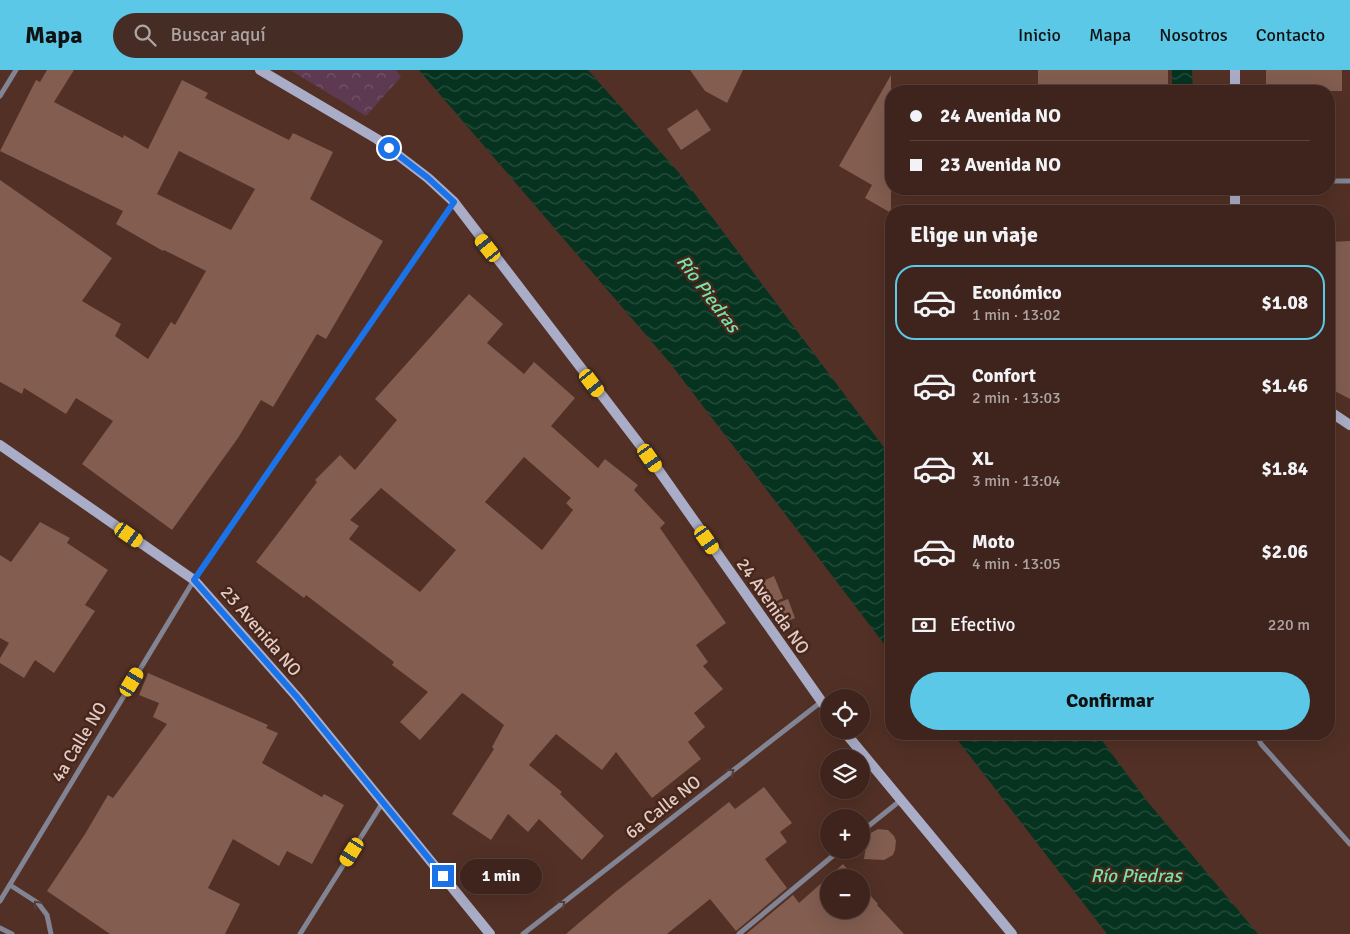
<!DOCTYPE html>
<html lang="es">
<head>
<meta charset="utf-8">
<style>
	:root { --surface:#3e241c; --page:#452c25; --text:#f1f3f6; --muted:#ada4a3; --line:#57413b; --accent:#5bc8e7 }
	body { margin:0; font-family:Signika,sans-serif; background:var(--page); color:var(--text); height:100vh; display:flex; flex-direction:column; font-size:19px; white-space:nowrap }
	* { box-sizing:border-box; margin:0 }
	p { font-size:16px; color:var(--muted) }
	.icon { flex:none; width:28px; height:28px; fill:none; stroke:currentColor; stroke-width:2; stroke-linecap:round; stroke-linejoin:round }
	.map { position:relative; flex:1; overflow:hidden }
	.drawer { position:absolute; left:885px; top:135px; width:450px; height:535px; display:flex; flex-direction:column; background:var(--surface); border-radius:20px; box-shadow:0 5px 20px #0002,0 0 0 1px var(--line) }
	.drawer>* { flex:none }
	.hud { position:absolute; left:885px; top:15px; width:450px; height:110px; border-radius:20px; box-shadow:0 5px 20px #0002,0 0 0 1px var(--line); display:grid; align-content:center; height:110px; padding:0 25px; background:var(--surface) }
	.buttons { position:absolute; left:820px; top:619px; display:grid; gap:10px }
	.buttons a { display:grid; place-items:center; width:50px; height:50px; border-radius:50%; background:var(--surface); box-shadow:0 5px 20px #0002,0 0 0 1px var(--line); font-size:25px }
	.end { position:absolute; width:22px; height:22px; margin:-11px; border:6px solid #1a73e8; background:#fff; box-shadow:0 0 0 2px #fff }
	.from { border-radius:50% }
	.bubble { position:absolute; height:35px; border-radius:18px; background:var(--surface); box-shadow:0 5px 20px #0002,0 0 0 1px var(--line); font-size:16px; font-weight:700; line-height:35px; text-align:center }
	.car { position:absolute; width:15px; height:30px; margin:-15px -8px; border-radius:6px; box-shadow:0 0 4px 1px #0007; background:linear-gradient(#f5c518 24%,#345 0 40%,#f5c518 0 76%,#345 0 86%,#f5c518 0) }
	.hud b { display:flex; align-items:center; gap:18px; height:48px; font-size:19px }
	.hud b+b { border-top:1px solid var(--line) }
	.hud i { width:12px; height:12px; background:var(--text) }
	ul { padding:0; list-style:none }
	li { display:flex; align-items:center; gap:15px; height:75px; margin:0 10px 8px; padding:0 15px; border:2px solid transparent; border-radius:20px }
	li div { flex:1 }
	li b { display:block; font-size:19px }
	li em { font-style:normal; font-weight:700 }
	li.on { border-color:var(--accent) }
	li>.icon { width:45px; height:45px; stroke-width:1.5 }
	h2 { padding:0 25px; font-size:22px; line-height:60px }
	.pay { display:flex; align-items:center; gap:12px; height:55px; padding:0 25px; font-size:19px }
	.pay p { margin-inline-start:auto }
	.button { display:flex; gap:10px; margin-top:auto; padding:10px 25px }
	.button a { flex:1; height:58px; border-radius:30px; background:var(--accent); color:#111; font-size:20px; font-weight:700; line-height:58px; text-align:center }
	header { display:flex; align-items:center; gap:30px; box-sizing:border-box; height:70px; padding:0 25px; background:var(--accent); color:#111 }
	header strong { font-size:24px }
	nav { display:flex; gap:28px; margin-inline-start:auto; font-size:18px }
	.search { width:350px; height:45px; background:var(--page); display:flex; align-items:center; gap:12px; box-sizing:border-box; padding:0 18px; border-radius:28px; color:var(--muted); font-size:19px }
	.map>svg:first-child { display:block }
	.forest { fill:url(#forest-crowns) }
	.water { fill:url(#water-waves) }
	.building { fill:#825d50; fill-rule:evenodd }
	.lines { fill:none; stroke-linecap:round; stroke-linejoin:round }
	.street { stroke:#828494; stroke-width:5 }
	.secondary { stroke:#aaadc7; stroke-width:10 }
	.oneway { stroke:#563e39 }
	.route { stroke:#1a73e8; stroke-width:6 }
	.labels { text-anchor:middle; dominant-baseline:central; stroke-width:5; stroke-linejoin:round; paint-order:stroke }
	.street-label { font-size:18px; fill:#e2ccc5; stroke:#47261b }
	.water-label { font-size:19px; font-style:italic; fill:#76e3ab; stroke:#47261b }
</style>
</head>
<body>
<header>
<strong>Mapa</strong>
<div class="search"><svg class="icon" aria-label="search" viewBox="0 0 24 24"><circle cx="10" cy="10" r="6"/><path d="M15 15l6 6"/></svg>Buscar aquí</div>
<nav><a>Inicio</a><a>Mapa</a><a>Nosotros</a><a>Contacto</a></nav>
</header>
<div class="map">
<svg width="1350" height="864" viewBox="0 0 1350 864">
	<defs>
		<pattern id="forest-crowns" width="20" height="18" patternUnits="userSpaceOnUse" patternTransform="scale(1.25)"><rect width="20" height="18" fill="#5d3a52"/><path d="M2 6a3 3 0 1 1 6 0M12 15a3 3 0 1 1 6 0" fill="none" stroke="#745569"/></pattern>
		<pattern id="water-waves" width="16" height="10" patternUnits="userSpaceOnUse" patternTransform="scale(1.25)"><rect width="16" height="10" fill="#063320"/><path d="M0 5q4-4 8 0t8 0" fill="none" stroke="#2a4f3f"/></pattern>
	</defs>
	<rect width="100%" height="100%" fill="#523025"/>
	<polygon class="forest" points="290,0 396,0 401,7 366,46"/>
	<g class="water">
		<polygon points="419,0 588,0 680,104 891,387 891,583 670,293"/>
		<polygon points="1172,0 1192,0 1193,21 1172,21"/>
		<polygon points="953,664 1097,664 1147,731 1258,864 1107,864"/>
	</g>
	<g class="building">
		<path d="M47,0H74L54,32L123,68L124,65L148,79L182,10L208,23L205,28L289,70L293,63L333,82L310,129L383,171L326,269L317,264L273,337L261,330L238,368L172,460L82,394L113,351L76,328L66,344L24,318L22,324L0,312V110L112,188L82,231L121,254L115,266L148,289L171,252L175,255L206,201L164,180L163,181L116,154L123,141L0,81L36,10L40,12ZM179,81L255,119L231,160L157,124Z"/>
		<polygon points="690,0 743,0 727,33 705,21"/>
		<rect x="1038" y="0" width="130" height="21"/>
		<rect x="1266" y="0" width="76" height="21"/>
		<polygon points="891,5 891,143 865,128 872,115 839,96"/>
		<polygon points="697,39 711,60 681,80 667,59"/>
		<polygon points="1350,171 1350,329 1329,318 1329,172"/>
		<path d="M469,224L503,254L487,273L524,304L534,292L575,328L551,356L598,398L605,389L638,415L634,420L665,453L660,458L726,553L696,575L708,592L703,596L723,619L694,643L705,657L688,672L701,689L652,728L616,682L602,700L556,664L529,695L562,722L560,724L604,766L582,790L539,749L528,762L508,744L491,770L452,744L494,679L492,677L504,655L464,624L462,623L420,670L400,652L428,622L392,595L394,592L306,525L304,528L256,492L317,412L315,410L340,385L355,400L397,350L375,329ZM524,387L571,428L566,433L573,440L542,480L485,432ZM381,418L456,480L420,522L349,469L359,456L350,450Z"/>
		<polygon points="40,452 70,468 67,473 108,500 85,535 95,541 54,603 35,590 24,608 0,593 0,588 9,573 0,568 0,485 11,492"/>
		<polygon points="774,506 783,528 764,537 754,515"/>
		<polygon points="788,529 795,548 777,556 768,537"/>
		<polygon points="148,603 268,655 266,658 278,663 262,693 322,727 324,724 344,735 312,794 287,781 279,796 233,769 208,818 240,834 225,864 110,864 47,821 85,764 108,725 113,728 167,654 153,647 159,633 139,625"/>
		<polygon points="764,717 792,753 780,762 787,772 765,789 787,818 736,861 710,829 667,864 566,864 614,823 729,732 735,739"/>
		<polygon points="878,759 888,760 894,766 896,771 895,780 893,785 884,790 864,789 867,769 869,764"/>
		<polygon points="843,794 855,808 829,808 829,840 861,840 861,815 878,834 877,835 904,864 746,864 793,825 799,833"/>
	</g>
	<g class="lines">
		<g class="street">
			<polyline points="0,26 16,0"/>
			<polyline points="1329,111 1350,111"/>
			<polyline points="1256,664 1261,674 1350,774"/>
			<polyline points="861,762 901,730"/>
			<polyline points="10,815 38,833 47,845 51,864"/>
			<polyline points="0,831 194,510 454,132"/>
			<polyline points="0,858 12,864"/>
			<polyline points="300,864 383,732"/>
			<polyline points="523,864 821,632"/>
			<polyline points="739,864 840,780"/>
		</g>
		<g class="secondary">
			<polyline points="260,0 377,69 428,108 454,132 650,388 829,642"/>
			<polyline points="1235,21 1235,0"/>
			<polyline points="1235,141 1235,119"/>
			<polyline points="1329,341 1350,355"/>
			<polyline points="0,375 194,510 297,627 490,864"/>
			<polyline points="843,660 1012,864"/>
		</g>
	</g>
	<defs><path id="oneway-chevron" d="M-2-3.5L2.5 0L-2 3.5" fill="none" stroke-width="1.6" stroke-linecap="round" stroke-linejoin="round" transform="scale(1.25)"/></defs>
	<g class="oneway">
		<use href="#oneway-chevron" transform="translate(731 702) rotate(-38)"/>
		<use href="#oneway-chevron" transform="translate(37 834) rotate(-134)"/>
		<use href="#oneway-chevron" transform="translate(562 834) rotate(-38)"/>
	</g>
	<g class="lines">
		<polyline class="route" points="389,78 428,108 454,132 194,510 297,627 443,806"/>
	</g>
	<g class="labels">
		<g class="street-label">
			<text transform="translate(773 536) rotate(55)">24 Avenida NO</text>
			<text transform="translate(261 561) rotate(49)">23 Avenida NO</text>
			<text transform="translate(79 672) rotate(-59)">4a Calle NO</text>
			<text transform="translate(663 737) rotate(-38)">6a Calle NO</text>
		</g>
		<g class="water-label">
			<text transform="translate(708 224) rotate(53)">Río Piedras</text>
			<text x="1136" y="806">Río Piedras</text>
		</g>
	</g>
</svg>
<div class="buttons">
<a><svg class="icon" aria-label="locate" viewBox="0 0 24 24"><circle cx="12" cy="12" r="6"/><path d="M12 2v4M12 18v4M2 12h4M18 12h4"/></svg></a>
<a><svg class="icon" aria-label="layers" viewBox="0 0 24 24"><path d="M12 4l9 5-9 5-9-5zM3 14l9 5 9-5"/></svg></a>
<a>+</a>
<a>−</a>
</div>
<i class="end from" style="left:389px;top:78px"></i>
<i class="end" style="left:443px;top:806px"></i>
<div class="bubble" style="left:460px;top:789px;width:82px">1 min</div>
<i class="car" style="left:488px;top:178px;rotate:322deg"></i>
<i class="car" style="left:592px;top:313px;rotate:143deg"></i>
<i class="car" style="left:650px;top:388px;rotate:145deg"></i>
<i class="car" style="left:129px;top:465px;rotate:125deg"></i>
<i class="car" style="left:707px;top:470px;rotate:145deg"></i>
<i class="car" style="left:132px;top:612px;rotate:31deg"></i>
<i class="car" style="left:352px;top:782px;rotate:212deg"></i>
<div class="hud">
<b><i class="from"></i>24 Avenida NO</b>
<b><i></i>23 Avenida NO</b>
</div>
<section class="drawer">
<h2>Elige un viaje</h2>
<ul>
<li class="on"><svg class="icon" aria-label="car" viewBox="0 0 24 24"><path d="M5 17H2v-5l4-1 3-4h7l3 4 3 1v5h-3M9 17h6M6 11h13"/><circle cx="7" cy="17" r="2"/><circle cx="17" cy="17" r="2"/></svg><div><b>Económico</b><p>1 min · 13:02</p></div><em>$1.08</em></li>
<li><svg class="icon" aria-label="car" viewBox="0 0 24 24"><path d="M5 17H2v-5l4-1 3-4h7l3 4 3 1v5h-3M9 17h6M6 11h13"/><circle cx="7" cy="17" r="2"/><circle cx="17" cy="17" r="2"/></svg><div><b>Confort</b><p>2 min · 13:03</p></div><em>$1.46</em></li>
<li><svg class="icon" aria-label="car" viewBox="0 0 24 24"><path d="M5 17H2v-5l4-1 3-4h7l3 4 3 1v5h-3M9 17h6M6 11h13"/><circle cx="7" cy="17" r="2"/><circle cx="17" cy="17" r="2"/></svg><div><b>XL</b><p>3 min · 13:04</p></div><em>$1.84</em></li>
<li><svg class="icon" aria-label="car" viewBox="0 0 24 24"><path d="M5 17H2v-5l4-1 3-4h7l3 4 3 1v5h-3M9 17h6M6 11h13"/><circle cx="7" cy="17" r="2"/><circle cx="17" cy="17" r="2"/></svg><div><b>Moto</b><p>4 min · 13:05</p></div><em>$2.06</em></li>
</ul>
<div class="pay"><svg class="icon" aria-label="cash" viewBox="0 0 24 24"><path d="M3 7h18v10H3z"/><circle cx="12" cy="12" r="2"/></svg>Efectivo<p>220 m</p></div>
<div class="button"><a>Confirmar</a></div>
</section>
</div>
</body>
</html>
